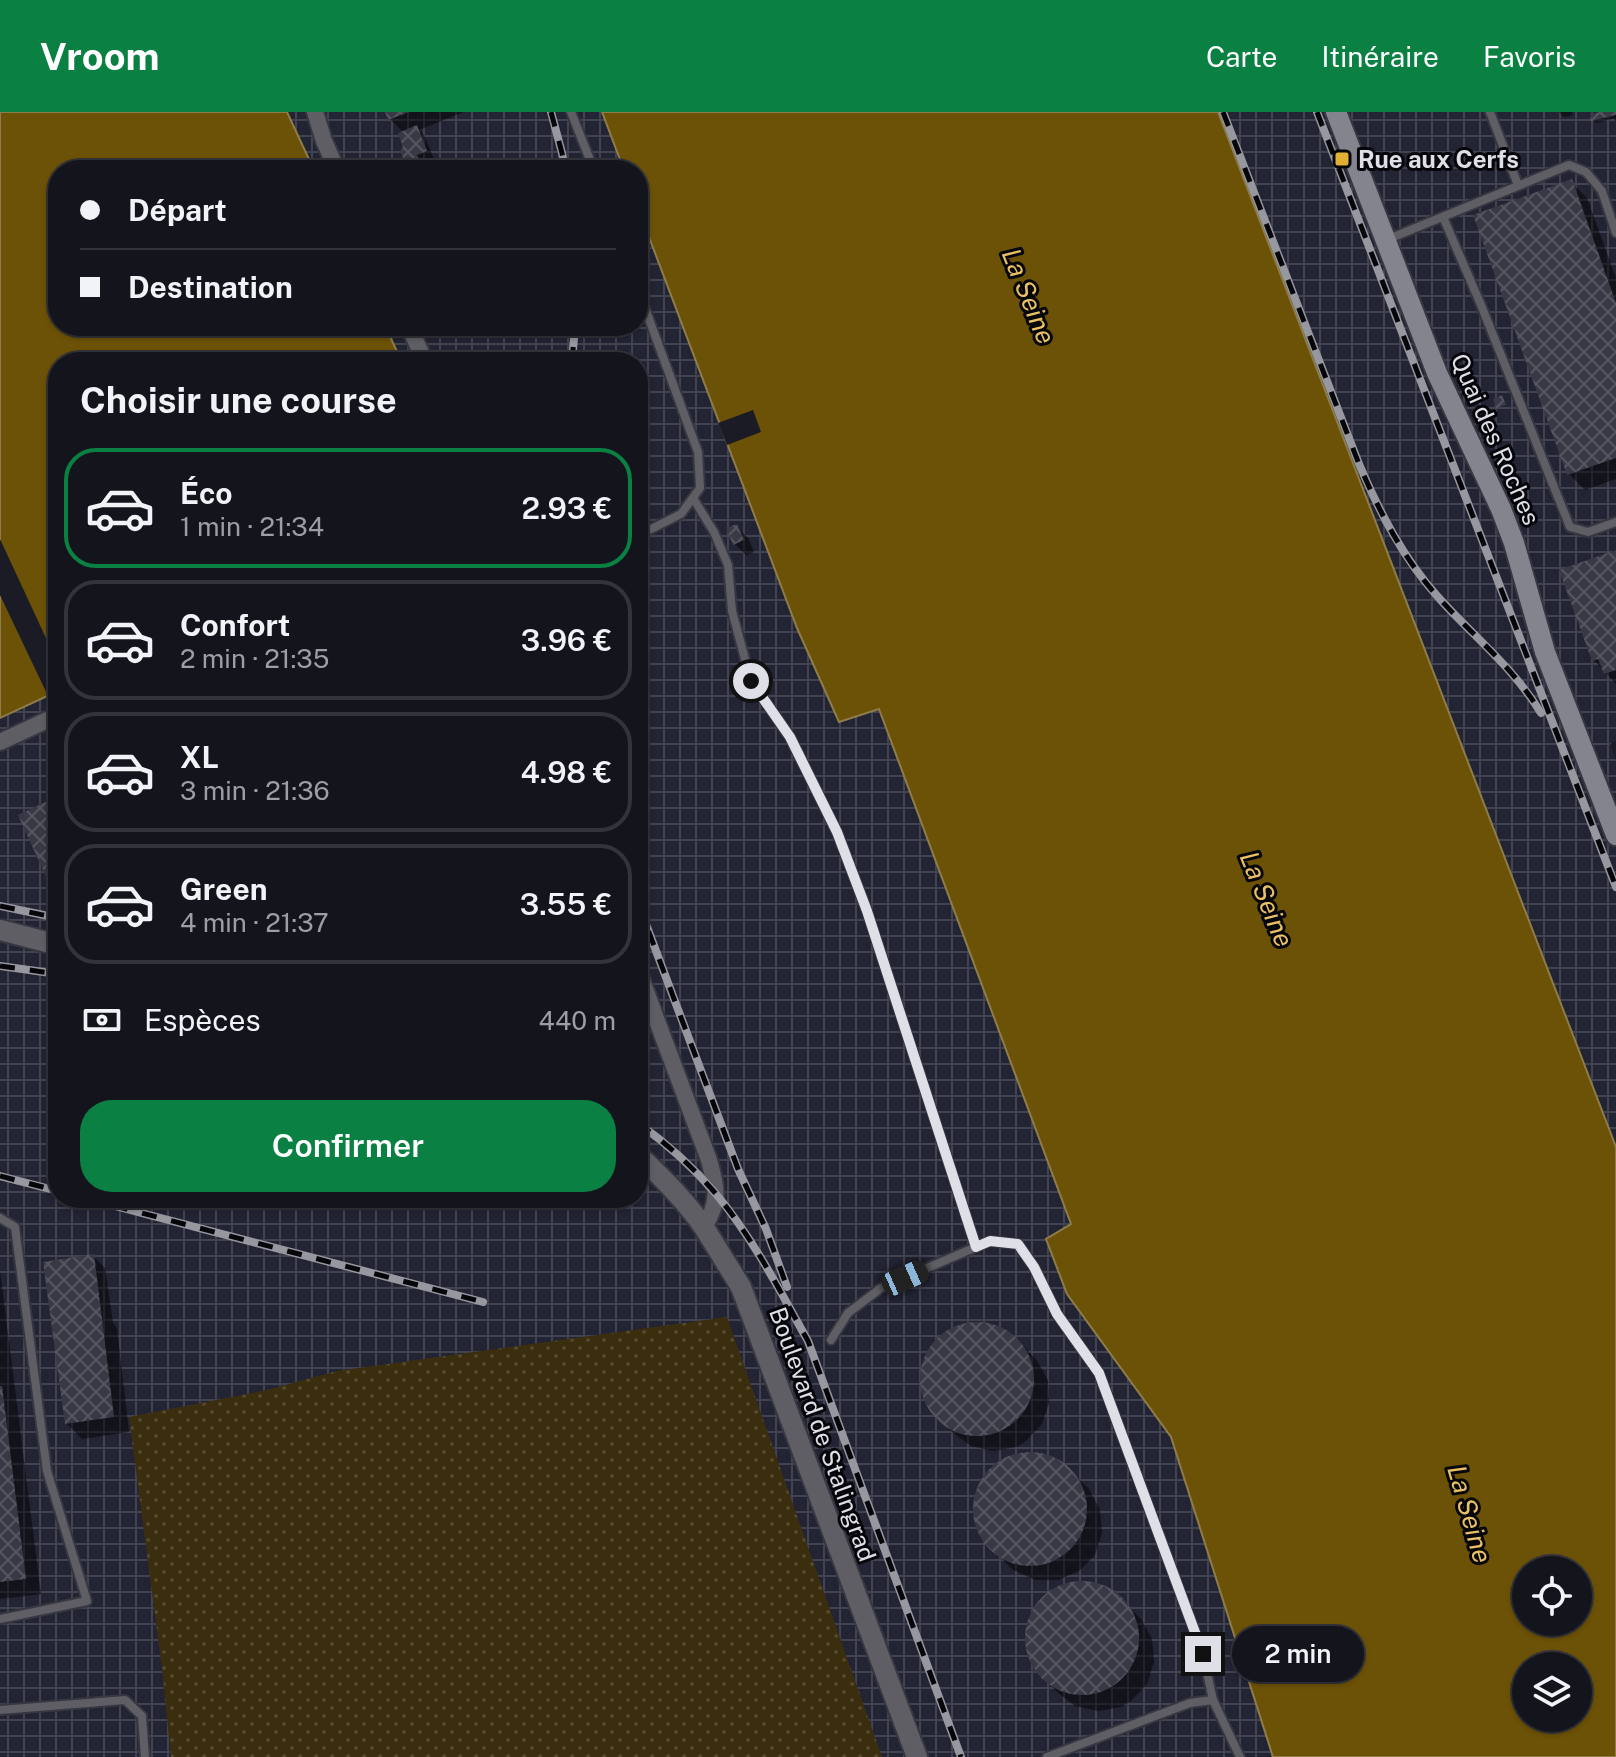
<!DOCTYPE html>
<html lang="fr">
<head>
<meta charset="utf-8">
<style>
	:root { --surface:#14141c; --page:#212129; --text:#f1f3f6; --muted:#9d9ea3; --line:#33333b; --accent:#0b8043 }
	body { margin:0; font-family:"Public Sans",sans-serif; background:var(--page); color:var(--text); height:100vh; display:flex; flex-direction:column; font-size:30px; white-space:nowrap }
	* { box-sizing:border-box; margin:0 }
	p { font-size:26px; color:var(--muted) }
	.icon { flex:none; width:44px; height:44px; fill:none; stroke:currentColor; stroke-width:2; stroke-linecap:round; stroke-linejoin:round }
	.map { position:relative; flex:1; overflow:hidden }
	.drawer { position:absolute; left:48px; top:240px; width:600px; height:856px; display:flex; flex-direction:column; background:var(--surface); border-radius:32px; box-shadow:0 2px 6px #0004,0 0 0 2px var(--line) }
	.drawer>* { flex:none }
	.guide { position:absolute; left:48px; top:48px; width:600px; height:176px; border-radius:32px; box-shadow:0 2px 6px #0004,0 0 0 2px var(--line); display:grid; align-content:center; height:176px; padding:0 32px; background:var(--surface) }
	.controls { position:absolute; left:1512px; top:1444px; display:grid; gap:16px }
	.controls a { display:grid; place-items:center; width:80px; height:80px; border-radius:50%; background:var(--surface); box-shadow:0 2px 6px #0004,0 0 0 2px var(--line); font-size:40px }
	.end { position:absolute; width:36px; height:36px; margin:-18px; border:10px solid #dfe0e7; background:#111; box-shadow:0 0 0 4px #111 }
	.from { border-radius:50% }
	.bubble { position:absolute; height:56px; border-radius:28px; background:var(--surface); box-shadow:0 2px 6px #0004,0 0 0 2px var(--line); font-size:26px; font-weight:600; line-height:56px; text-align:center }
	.car { position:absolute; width:24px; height:48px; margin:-24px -12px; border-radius:10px; box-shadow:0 0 6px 2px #0007; background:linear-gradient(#222 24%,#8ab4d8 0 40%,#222 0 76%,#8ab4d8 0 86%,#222 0) }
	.guide b { display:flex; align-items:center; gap:28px; height:76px; font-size:30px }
	.guide b+b { border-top:2px solid var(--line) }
	.guide i { width:20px; height:20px; background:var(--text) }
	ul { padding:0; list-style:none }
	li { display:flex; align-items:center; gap:24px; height:120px; margin:0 16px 12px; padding:0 16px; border:4px solid var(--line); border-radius:32px }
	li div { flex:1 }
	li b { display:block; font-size:30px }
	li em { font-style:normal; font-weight:600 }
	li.on { border-color:var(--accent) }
	li>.icon { width:72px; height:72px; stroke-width:1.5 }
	h2 { padding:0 32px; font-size:36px; line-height:96px }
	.pay { display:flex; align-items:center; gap:20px; height:88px; padding:0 32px; font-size:30px }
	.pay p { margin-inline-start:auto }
	.cta { display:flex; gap:16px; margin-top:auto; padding:16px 32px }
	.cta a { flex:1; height:92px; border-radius:32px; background:var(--accent); color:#fff; font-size:32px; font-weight:600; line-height:92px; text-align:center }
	header { display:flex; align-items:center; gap:48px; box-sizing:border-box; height:112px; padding:0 40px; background:var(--accent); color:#fff }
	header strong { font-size:38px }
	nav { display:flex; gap:44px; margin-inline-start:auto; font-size:28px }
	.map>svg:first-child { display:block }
	.industrial { fill:url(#industrial-grid) }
	.grass { fill:url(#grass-dots) }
	.water { fill:#6c5206; stroke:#8e7d4a; stroke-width:2; fill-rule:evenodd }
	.pier { fill:#1a1b25 }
	.shadow { fill:#0007 }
	.building { fill:url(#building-cross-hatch) }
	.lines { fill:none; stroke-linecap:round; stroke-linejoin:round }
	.service-casing { stroke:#363740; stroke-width:12 }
	.minor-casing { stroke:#363740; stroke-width:20 }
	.tertiary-casing { stroke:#363740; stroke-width:24 }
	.secondary-casing { stroke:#363740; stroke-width:24 }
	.service { stroke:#5e5e64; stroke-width:8 }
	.minor { stroke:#5e5e64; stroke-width:16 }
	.tertiary { stroke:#5e5e64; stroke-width:20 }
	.secondary { stroke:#83848d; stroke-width:20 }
	.rail-casing { stroke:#96979f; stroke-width:8 }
	.rail { stroke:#06060a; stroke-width:5; stroke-dasharray:15; stroke-linecap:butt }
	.route { stroke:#dfe0e7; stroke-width:10 }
	.poi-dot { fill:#e0b034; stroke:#06060a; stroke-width:3 }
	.labels { text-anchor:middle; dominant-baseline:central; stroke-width:6; stroke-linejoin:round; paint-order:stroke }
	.poi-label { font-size:24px; font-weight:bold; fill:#dfe0e7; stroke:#06060a; text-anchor:start }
	.street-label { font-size:24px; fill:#dfe0e7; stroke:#06060a }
	.water-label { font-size:26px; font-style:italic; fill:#eac265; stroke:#06060a }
</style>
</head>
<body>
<header>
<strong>Vroom</strong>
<nav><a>Carte</a><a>Itinéraire</a><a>Favoris</a></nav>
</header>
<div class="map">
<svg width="1616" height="1645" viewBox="0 0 1616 1645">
	<defs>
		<pattern id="industrial-grid" width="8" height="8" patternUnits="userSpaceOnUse" patternTransform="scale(2)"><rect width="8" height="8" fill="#222333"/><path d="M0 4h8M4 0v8" fill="none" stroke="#424351"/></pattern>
		<pattern id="grass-dots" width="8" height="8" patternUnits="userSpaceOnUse" patternTransform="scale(2)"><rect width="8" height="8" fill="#3b2e0f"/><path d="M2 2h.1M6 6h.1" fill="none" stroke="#574c32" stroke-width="1.8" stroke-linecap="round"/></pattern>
		<pattern id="building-cross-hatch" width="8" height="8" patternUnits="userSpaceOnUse" patternTransform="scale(2)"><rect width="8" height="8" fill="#383945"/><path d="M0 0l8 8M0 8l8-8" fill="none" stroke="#545560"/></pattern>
	</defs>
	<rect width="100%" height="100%" fill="#1a1b25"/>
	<g class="industrial">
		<polygon points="287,0 602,0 624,58 314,58"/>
		<polygon points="1149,0 1611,0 1616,10 1616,629 1610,632 1616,648 1616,1262"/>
		<polygon points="638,95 797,516 838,610 878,596 1072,1112 1046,1127 1068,1182 1171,1325 1273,1645 0,1645 0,606 58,579 58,1086 638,1086 638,250 402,250 385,214 638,214"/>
	</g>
	<polygon class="grass" points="727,1205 882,1645 171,1645 162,1557 129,1305 267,1278 337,1259"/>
	<g class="water">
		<polygon points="0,0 287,0 314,58 58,58 58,214 385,214 402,250 58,250 58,579 0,606"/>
		<path d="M602,0H1218L1616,1035V1645H1273L1171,1325L1067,1182L1046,1127L1071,1112L879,597L839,610L797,516L638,96V58H624ZM1526,1458H1578V1510H1526ZM1526,1554H1578V1606H1526Z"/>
	</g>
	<g class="pier">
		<polygon points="753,298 761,320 727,333 718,311"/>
		<polygon points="0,427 58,552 58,579 48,584 0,483"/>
	</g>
	<g class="shadow">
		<polygon points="387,0 464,0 419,18 424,23 434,47 417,54 405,45 403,20 390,7"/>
		<polygon points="1559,0 1572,0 1573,3 1564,5"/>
		<polygon points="1608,0 1616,0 1616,6 1596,11 1593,8"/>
		<polygon points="1571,70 1587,86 1616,166 1616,367 1585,378 1569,362"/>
		<polygon points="736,414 748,426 754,440 746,443 734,431"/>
		<polygon points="1616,440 1616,572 1594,548"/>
		<polygon points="93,1144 105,1156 113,1211 117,1216 129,1320 82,1327 66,1311"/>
		<polygon points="0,1159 41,1482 0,1487"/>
		<polygon points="978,1211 1001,1216 1019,1230 1036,1247 1048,1268 1049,1291 1042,1312 1026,1329 1016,1335 993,1339 971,1334 952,1320 935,1303 924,1283 922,1260 930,1238 936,1229 956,1216 967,1212"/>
		<polygon points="1019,1342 1043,1343 1063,1352 1089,1377 1100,1398 1102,1421 1095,1443 1079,1459 1058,1468 1035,1468 1013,1458 988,1433 977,1413 975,1390 982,1368 998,1351"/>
		<polygon points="1083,1471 1105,1476 1124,1490 1141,1507 1152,1527 1154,1550 1147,1572 1131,1589 1121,1595 1098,1599 1075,1594 1057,1580 1040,1563 1029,1543 1027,1520 1034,1498 1050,1481 1069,1473"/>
	</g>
	<g class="building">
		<polygon points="385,0 409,0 388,8"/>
		<polygon points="1600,0 1616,0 1616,3 1591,9 1590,2"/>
		<polygon points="417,13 427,39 417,43 420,49 412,52 410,46 403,46 400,39 403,35 398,21"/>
		<polygon points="1572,67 1616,191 1616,346 1567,363 1473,103"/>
		<polygon points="1502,283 1506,293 1496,296 1493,287"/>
		<polygon points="737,412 744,428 733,433 726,416"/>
		<polygon points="1616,438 1616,558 1604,562 1598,547 1592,549 1559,458"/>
		<polygon points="58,684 58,791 18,703"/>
		<polygon points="94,1142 114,1305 65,1312 43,1150"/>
		<circle cx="977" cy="1267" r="57"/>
		<polygon points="0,1274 2,1274 26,1467 0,1470"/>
		<circle cx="1030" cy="1397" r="57"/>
		<circle cx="1082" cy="1526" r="57"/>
	</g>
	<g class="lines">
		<g class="service-casing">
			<g id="service">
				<polyline points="571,0 594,58"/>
				<polyline points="1490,0 1518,73"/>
				<polyline points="1443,105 1481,193 1570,415 1588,420 1616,410"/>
				<polyline points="1386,128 1569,53 1586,60 1602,79 1616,121"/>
				<polyline points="638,177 698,340 700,376 681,402 651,417 638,421"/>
				<polyline points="693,386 714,420 728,453 732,499 751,569 790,625 837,720 867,799 976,1135"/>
				<polyline points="0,1106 15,1115 47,1359 87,1489 0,1507"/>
				<polyline points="831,1228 848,1201 881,1176 990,1129 1018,1132 1034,1155 1057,1202 1099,1261 1203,1542 1213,1588"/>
				<polyline points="0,1598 125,1588 142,1604 145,1645"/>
				<polyline points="1047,1645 1190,1591 1213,1588 1240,1645"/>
			</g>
		</g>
		<g class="minor-casing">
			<g id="minor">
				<polyline points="315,0 324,29 337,58"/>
				<polyline points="409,214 425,250"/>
				<polyline points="0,630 58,603"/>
				<path d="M638,858L709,1048C717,1076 720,1090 704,1115"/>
			</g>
		</g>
		<g class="tertiary-casing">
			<g id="tertiary">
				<polyline points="0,818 58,833"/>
				<path d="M638,1043C662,1065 686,1089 705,1117C717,1136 729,1156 741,1175L917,1645"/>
			</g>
		</g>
		<g class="secondary-casing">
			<polyline id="secondary" points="1336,0 1437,261 1501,397 1514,431 1545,540 1616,723"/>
		</g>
		<use href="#service" class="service"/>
		<use href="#minor" class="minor"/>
		<use href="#tertiary" class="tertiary"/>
		<use href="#secondary" class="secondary"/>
		<g class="rail-casing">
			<g id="rail">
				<polyline points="551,0 562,41 565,58"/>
				<path d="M1223,0L1359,352C1380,401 1403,446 1438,485C1473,524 1514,556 1541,601"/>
				<polyline points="1317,0 1616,775"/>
				<polyline points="572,250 575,214"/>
				<polyline points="638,791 738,1057 766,1117 787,1175"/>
				<polyline points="0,794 58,806"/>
				<polyline points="0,854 58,862"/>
				<path d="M638,1011C666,1031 693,1055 716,1082C753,1126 780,1179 808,1229L961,1645"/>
				<polyline points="0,1064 58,1079"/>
				<polyline points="84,1086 483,1190"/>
			</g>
		</g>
		<use href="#rail" class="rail"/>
	</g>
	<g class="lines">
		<polyline class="route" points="751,569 790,625 837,720 867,799 976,1135 990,1129 1018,1132 1034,1155 1057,1202 1099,1261 1203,1542"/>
	</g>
	<rect class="poi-dot" x="1334" y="39" width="16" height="16" rx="4"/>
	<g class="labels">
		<g class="poi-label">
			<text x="1358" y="47">Rue aux Cerfs</text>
		</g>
		<g class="street-label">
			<text transform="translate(1496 327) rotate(66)">Quai des Roches</text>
			<text transform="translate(823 1322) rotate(70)">Boulevard de Stalingrad</text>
		</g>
		<g class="water-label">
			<text transform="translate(1029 184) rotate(68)">La Seine</text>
			<text transform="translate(1267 787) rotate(68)">La Seine</text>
			<text transform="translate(1470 1402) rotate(74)">La Seine</text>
		</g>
	</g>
</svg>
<div class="controls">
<a><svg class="icon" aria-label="locate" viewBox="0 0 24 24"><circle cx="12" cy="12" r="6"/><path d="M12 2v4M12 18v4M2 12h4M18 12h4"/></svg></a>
<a><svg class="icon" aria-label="layers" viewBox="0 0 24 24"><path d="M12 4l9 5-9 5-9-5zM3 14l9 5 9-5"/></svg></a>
</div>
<i class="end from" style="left:751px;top:569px"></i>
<i class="end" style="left:1203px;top:1542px"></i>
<div class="bubble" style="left:1232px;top:1514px;width:132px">2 min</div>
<i class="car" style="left:905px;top:1166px;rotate:66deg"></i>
<div class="guide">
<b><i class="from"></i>Départ</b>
<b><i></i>Destination</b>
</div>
<section class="drawer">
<h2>Choisir une course</h2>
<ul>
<li class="on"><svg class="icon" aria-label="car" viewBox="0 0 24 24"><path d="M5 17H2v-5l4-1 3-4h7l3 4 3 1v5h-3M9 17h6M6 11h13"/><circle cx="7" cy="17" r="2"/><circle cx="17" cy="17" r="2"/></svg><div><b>Éco</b><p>1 min · 21:34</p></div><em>2.93 €</em></li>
<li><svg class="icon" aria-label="car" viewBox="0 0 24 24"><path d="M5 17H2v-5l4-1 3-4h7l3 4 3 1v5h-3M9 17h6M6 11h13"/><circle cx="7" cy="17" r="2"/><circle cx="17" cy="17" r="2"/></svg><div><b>Confort</b><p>2 min · 21:35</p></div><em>3.96 €</em></li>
<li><svg class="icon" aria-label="car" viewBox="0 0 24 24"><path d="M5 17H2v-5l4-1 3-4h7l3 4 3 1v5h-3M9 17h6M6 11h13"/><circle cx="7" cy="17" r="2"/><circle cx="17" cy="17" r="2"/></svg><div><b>XL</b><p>3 min · 21:36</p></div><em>4.98 €</em></li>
<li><svg class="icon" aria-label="car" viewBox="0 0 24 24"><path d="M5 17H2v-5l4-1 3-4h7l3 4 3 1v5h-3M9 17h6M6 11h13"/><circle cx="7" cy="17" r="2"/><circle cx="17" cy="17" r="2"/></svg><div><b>Green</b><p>4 min · 21:37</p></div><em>3.55 €</em></li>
</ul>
<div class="pay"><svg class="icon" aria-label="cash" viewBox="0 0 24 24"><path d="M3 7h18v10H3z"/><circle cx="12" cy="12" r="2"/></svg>Espèces<p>440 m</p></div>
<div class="cta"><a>Confirmer</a></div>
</section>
</div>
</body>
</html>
